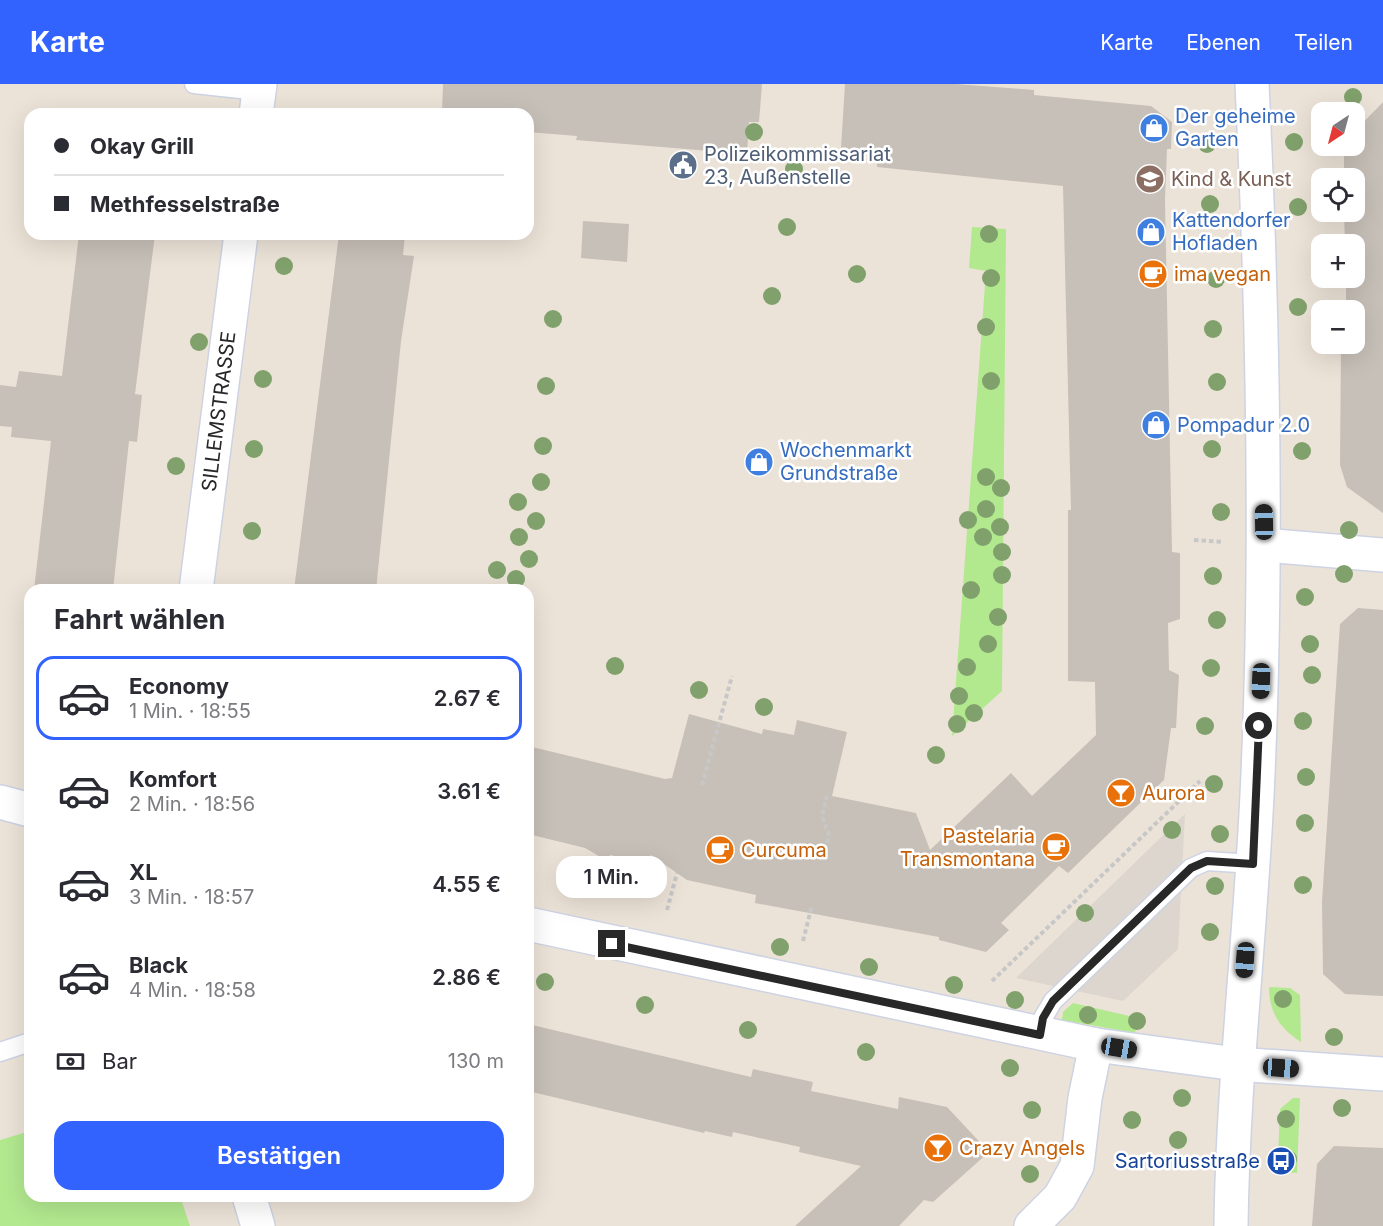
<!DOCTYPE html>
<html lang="de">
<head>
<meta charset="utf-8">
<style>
	:root { --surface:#fff; --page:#f7f7f7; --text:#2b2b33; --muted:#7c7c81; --line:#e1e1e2; --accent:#3263ff }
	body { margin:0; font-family:Inter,sans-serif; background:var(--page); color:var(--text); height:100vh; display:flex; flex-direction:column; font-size:22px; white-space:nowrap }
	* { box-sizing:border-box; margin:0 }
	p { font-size:20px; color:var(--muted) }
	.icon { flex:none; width:33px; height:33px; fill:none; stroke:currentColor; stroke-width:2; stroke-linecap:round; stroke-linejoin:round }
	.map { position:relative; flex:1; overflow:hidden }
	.sheet { position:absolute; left:24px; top:500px; width:510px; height:618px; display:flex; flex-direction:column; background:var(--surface); border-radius:18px; box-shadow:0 6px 24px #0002 }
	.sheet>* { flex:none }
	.guide { position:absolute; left:24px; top:24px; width:510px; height:132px; border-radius:18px; box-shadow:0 6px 24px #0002; display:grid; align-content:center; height:132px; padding:0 30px; background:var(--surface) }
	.needle { width:39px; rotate:216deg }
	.tools { position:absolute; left:1311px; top:18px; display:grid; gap:12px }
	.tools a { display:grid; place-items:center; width:54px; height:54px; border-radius:12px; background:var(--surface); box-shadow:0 6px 24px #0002; font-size:30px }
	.end { position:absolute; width:27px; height:27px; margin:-14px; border:8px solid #282828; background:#fff; box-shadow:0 0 0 3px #fff }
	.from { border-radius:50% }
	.bubble { position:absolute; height:42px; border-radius:18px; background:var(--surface); box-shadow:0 6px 24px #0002; font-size:20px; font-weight:600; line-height:42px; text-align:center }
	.car { position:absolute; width:18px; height:36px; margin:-18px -9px; border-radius:8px; box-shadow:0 0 4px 2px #0007; background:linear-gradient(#222 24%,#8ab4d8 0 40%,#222 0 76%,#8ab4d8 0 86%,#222 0) }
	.guide b { display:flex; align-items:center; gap:21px; height:57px; font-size:22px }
	.guide b+b { border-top:2px solid var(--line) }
	.guide i { width:15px; height:15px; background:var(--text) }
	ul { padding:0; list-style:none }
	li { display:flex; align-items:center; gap:18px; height:84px; margin:0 12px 9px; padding:0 18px; border:3px solid transparent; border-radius:18px }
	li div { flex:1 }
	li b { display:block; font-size:22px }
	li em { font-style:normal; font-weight:600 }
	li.current { border-color:var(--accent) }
	li>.icon { width:54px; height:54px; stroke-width:1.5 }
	h2 { padding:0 30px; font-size:27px; line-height:72px }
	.pay { display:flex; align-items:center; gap:15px; height:66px; padding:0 30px; font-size:22px }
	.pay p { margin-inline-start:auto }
	.primary-button { display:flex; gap:12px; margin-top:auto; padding:12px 30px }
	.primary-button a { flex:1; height:69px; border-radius:18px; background:var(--accent); color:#fff; font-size:24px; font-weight:600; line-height:69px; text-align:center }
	header { display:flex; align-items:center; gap:36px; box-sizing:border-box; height:84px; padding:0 30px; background:var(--accent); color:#fff }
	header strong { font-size:28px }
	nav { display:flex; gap:33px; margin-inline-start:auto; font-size:21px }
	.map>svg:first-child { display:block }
	.green { fill:#b2e98f }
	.plaza { fill:#dcd6cf }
	.building { fill:#c7c0b8 }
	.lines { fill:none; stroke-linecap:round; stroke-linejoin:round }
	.lane-casing { stroke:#cdd3e3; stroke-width:21 }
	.street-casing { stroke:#cdd3e3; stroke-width:36 }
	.secondary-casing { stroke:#cdd3e3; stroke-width:36 }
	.path { stroke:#c7c7c7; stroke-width:4; stroke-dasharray:4.5 3; stroke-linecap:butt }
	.lane { stroke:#fff; stroke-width:18 }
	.street { stroke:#fff; stroke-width:33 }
	.secondary { stroke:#fff; stroke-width:33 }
	.tree { fill:#81a16c }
	.route { stroke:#282828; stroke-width:8 }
	.labels { text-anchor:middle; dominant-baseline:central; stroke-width:5; stroke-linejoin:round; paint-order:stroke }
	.shop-label { font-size:20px; fill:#366cbe; stroke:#fff; text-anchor:start }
	.service-label { font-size:20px; fill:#4e5e75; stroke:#fff; text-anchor:start }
	.education-label { font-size:20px; fill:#785e54; stroke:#fff; text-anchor:start }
	.food-label { font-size:20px; fill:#c56008; stroke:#fff; text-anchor:start }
	.street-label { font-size:20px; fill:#282828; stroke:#fff }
	.transit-label { font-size:20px; fill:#164399; stroke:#fff; text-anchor:end }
</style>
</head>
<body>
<header>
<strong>Karte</strong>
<nav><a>Karte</a><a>Ebenen</a><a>Teilen</a></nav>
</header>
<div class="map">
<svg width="1383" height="1142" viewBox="0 0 1383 1142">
	<rect width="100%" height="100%" fill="#ece3d8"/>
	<g class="green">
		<polygon points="972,143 1006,145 1002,607 952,652 986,187 969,184"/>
		<path d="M1269,903L1290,904L1300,911L1301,958C1280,945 1269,928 1269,903Z"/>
		<polygon points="1073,919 1138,934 1135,949 1062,936 1063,928"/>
		<polygon points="1293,1014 1300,1014 1297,1089 1281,1088 1282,1072 1278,1072 1280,1025"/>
		<polygon points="30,1047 30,1112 180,1112 190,1142 0,1142 0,1056"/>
	</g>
	<polygon class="plaza" points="1185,730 1178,865 1123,917 1016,894"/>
	<g class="building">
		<polygon points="443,0 762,0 759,38 749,38 747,70 576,56 577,52 528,48 528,30 442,27"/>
		<polygon points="845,0 956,0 1034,6 1034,11 1151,22 1172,38 1171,65 1167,65 1165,116 1172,468 1180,469 1180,535 1168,539 1169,586 1179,591 1176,644 1171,644 1164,696 1068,789 1059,782 1001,839 1009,846 986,868 939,856 939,853 755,819 756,811 687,796 651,771 644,781 611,771 604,775 585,764 528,750 528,662 665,695 672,694 689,630 762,650 763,645 794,651 797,636 847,648 832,712 916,729 930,766 1011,689 1032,712 1096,651 1095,598 1068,597 1068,426 1071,426 1063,102 877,83 876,68 841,64"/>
		<polygon points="1383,18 1383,429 1347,403 1340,381 1341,260 1354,260 1354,226 1346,226 1346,194 1354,194 1354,160 1345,160 1344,128 1354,128 1354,94 1344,94 1344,62 1354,62 1354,48"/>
		<polygon points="583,137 629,140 627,178 581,174"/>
		<polygon points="79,150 155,150 135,310 142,311 137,358 129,357 113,506 34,506 51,357 11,353 12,343 0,342 0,301 16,303 19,287 62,292"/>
		<polygon points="339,150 405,150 403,171 414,172 401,257 376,506 294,506"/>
		<polygon points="1358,524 1383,526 1383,912 1345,910 1323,890 1322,818 1340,540"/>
		<polygon points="528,940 751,993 753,985 813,998 811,1007 898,1025 899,1013 947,1023 989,1068 933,1118 924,1116 899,1142 795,1142 861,1082 799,1068 800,1063 733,1048 732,1053 705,1047 704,1049 528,1007"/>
		<polygon points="1334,1062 1383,1064 1383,1142 1312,1142 1317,1080"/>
	</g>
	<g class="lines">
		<g class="lane-casing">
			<g id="lane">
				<polyline points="194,0 259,7"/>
				<polyline points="1040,951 1043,934 1053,917 1191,784 1207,777 1253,780"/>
				<polyline points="0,968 30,958"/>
			</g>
		</g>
		<g class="street-casing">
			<g id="street">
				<polyline points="256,30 260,0"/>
				<polyline points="1264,461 1383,471"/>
				<path id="s1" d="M196,506L241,150"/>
				<polyline points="0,718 30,726"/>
				<polyline points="528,840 1096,961 1236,980 1383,990"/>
				<polyline points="249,1112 258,1142"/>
				<polyline points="1031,1142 1060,1113 1077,1082 1085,1014 1096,961"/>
			</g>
		</g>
		<g class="secondary-casing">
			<path id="secondary" d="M1231,1142C1233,990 1252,840 1258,689C1268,460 1263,229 1252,0"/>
		</g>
		<g class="path">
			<polyline points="1194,456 1223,458"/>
			<polyline points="702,701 732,592"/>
			<polyline points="825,766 829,751 822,732 828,708"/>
			<polyline points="667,826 677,789"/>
			<polyline points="803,857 812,821"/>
			<polyline points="992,897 1200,697"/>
		</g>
		<use href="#lane" class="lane"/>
		<use href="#street" class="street"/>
		<use href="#secondary" class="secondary"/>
	</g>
	<g class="tree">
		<circle cx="1353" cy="13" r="9"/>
		<circle cx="754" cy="48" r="9"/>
		<circle cx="1294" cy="58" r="9"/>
		<circle cx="1207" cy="60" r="9"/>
		<circle cx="794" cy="85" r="9"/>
		<circle cx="1210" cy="120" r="9"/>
		<circle cx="1298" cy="123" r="9"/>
		<circle cx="787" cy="143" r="9"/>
		<circle cx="989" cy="150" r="9"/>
		<circle cx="284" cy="182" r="9"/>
		<circle cx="857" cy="190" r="9"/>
		<circle cx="991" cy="194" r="9"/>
		<circle cx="1216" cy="195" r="9"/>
		<circle cx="772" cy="212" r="9"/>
		<circle cx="1298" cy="223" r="9"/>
		<circle cx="553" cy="235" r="9"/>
		<circle cx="986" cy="243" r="9"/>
		<circle cx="1213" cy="245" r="9"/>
		<circle cx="199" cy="258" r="9"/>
		<circle cx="263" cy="295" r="9"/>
		<circle cx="991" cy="297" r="9"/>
		<circle cx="1217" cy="298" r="9"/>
		<circle cx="546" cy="302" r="9"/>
		<circle cx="543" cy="362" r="9"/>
		<circle cx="254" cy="365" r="9"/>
		<circle cx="1212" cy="365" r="9"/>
		<circle cx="1302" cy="367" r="9"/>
		<circle cx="176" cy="382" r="9"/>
		<circle cx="986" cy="393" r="9"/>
		<circle cx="541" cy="398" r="9"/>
		<circle cx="1001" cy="404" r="9"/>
		<circle cx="518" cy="418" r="9"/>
		<circle cx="986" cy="425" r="9"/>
		<circle cx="1221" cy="428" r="9"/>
		<circle cx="968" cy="436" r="9"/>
		<circle cx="536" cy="437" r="9"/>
		<circle cx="1000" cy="443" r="9"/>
		<circle cx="1349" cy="446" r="9"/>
		<circle cx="252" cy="447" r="9"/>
		<circle cx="519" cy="453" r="9"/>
		<circle cx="983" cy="453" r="9"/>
		<circle cx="1002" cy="468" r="9"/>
		<circle cx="529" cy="475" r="9"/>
		<circle cx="497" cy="486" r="9"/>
		<circle cx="1344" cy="490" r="9"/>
		<circle cx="1002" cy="491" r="9"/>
		<circle cx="1213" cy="492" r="9"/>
		<circle cx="516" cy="495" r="9"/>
		<circle cx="971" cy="506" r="9"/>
		<circle cx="1305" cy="513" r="9"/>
		<circle cx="998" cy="533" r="9"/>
		<circle cx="1217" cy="536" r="9"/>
		<circle cx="988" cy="560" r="9"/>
		<circle cx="1310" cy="560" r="9"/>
		<circle cx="615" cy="582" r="9"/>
		<circle cx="967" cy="583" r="9"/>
		<circle cx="1211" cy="584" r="9"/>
		<circle cx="1312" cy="591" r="9"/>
		<circle cx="699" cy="606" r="9"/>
		<circle cx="959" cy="612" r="9"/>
		<circle cx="764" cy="623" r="9"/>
		<circle cx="974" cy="629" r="9"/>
		<circle cx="1303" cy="637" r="9"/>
		<circle cx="957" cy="640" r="9"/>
		<circle cx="1205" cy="642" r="9"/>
		<circle cx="936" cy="671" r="9"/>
		<circle cx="1306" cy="693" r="9"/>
		<circle cx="1214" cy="700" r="9"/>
		<circle cx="1305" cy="739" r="9"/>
		<circle cx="1172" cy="746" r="9"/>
		<circle cx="1220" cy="750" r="9"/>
		<circle cx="1303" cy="801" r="9"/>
		<circle cx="1215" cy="802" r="9"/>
		<circle cx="1085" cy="829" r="9"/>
		<circle cx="1210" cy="848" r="9"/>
		<circle cx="780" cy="863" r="9"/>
		<circle cx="869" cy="883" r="9"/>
		<circle cx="545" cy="898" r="9"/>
		<circle cx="954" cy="901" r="9"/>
		<circle cx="1283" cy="915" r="9"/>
		<circle cx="1015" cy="916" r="9"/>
		<circle cx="645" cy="921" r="9"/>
		<circle cx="1088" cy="931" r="9"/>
		<circle cx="1137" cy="937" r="9"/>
		<circle cx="748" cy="946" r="9"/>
		<circle cx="1334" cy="953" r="9"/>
		<circle cx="866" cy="968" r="9"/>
		<circle cx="1010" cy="984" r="9"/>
		<circle cx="1182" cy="1014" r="9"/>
		<circle cx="1342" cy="1024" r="9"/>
		<circle cx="1032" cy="1026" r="9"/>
		<circle cx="1286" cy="1035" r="9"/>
		<circle cx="1132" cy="1036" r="9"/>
		<circle cx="1178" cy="1056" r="9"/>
		<circle cx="1288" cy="1075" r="9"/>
		<circle cx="1030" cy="1090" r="9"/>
	</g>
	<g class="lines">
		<polyline class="route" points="612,860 1040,951 1043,934 1053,917 1191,784 1207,777 1253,780 1259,642"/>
	</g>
	<defs>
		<g id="shop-disc" transform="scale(1.5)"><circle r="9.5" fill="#3f7fe0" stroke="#fff"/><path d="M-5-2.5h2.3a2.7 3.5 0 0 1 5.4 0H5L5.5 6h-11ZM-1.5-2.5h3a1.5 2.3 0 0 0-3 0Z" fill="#fff"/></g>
		<g id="civic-disc" transform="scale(1.5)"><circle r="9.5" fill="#5c6f8a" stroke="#fff"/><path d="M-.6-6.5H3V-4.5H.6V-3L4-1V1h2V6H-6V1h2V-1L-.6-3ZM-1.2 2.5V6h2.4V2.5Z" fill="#fff"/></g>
		<g id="school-disc" transform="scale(1.5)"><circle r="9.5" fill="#8d6e63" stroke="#fff"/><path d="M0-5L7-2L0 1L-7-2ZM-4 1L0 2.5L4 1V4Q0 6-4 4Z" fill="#fff"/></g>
		<g id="cafe-disc" transform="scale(1.5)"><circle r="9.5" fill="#e8710a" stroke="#fff"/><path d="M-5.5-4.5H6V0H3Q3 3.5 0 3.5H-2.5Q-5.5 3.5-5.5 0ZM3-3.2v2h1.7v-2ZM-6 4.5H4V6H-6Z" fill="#fff"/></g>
		<g id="bar-disc" transform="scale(1.5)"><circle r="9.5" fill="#e8710a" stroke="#fff"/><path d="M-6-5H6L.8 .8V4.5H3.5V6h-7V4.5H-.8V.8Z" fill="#fff"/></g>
		<g id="bus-disc" transform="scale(1.5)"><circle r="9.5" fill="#1a4fb4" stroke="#fff"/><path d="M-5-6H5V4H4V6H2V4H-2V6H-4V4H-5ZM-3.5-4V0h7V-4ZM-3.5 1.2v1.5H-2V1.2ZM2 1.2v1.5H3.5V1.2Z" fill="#fff"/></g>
	</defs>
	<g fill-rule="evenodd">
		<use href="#shop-disc" x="1154" y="44"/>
		<use href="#civic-disc" x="683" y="81"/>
		<use href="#school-disc" x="1150" y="95"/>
		<use href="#shop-disc" x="1151" y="148"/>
		<use href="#cafe-disc" x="1153" y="190"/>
		<use href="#shop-disc" x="1156" y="341"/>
		<use href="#shop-disc" x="759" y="378"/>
		<use href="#bar-disc" x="1121" y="709"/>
		<use href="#cafe-disc" x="1056" y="763"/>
		<use href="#cafe-disc" x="720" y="766"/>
		<use href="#bar-disc" x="938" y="1064"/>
		<use href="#bus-disc" x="1281" y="1077"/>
	</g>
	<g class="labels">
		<g class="shop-label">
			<text x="1175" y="32">Der geheime<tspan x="1175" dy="23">Garten</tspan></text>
			<text x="1172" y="136">Kattendorfer<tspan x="1172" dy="23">Hofladen</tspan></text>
			<text x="1177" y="341">Pompadur 2.0</text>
			<text x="780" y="366">Wochenmarkt<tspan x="780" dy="23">Grundstraße</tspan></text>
		</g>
		<g class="service-label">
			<text x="704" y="70">Polizeikommissariat<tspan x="704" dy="23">23, Außenstelle</tspan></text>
		</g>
		<g class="education-label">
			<text x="1171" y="95">Kind &amp; Kunst</text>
		</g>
		<g class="food-label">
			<text x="1174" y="190">ima vegan</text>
			<text x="1142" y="709">Aurora</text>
			<text x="1035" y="752" text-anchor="end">Pastelaria<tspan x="1035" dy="23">Transmontana</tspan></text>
			<text x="741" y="766">Curcuma</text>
			<text x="959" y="1064">Crazy Angels</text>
		</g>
		<g class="street-label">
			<text stroke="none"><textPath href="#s1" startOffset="180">SILLEMSTRASSE</textPath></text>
		</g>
		<g class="transit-label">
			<text x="1260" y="1077">Sartoriusstraße</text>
		</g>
	</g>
</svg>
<div class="tools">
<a><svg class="needle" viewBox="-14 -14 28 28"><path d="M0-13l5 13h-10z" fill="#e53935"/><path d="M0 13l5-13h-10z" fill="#7c7c81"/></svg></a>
<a><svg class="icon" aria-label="locate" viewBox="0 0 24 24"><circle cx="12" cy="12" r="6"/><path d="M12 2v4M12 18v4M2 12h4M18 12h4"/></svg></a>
<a>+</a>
<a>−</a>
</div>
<i class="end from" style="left:1259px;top:642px"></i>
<i class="end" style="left:612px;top:860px"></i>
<div class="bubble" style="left:556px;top:772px;width:111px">1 Min.</div>
<i class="car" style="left:1264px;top:438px;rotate:359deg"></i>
<i class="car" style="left:1261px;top:597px;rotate:182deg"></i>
<i class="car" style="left:1245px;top:876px;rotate:184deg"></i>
<i class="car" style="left:1119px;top:964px;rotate:99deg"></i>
<i class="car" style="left:1281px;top:984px;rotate:94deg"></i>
<div class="guide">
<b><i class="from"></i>Okay Grill</b>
<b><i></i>Methfesselstraße</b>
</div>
<section class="sheet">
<h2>Fahrt wählen</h2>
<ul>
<li class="current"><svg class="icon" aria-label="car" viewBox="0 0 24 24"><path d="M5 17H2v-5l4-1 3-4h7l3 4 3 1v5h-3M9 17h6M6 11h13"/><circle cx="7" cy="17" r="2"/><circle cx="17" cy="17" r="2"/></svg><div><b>Economy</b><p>1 Min. · 18:55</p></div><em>2.67 €</em></li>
<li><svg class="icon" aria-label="car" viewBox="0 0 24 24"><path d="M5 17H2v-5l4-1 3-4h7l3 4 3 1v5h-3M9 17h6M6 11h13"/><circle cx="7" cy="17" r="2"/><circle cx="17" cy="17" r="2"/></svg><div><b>Komfort</b><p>2 Min. · 18:56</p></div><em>3.61 €</em></li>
<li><svg class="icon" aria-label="car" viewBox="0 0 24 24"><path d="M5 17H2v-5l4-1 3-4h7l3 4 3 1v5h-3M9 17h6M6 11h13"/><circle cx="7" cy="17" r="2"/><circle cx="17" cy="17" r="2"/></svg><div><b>XL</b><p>3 Min. · 18:57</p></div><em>4.55 €</em></li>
<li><svg class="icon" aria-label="car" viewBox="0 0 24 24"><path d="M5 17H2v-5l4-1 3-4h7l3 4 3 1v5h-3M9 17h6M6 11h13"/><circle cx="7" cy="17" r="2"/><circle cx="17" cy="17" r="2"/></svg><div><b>Black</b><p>4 Min. · 18:58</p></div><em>2.86 €</em></li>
</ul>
<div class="pay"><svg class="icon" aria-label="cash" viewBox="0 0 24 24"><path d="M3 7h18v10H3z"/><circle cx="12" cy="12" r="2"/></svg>Bar<p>130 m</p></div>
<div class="primary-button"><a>Bestätigen</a></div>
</section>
</div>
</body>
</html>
